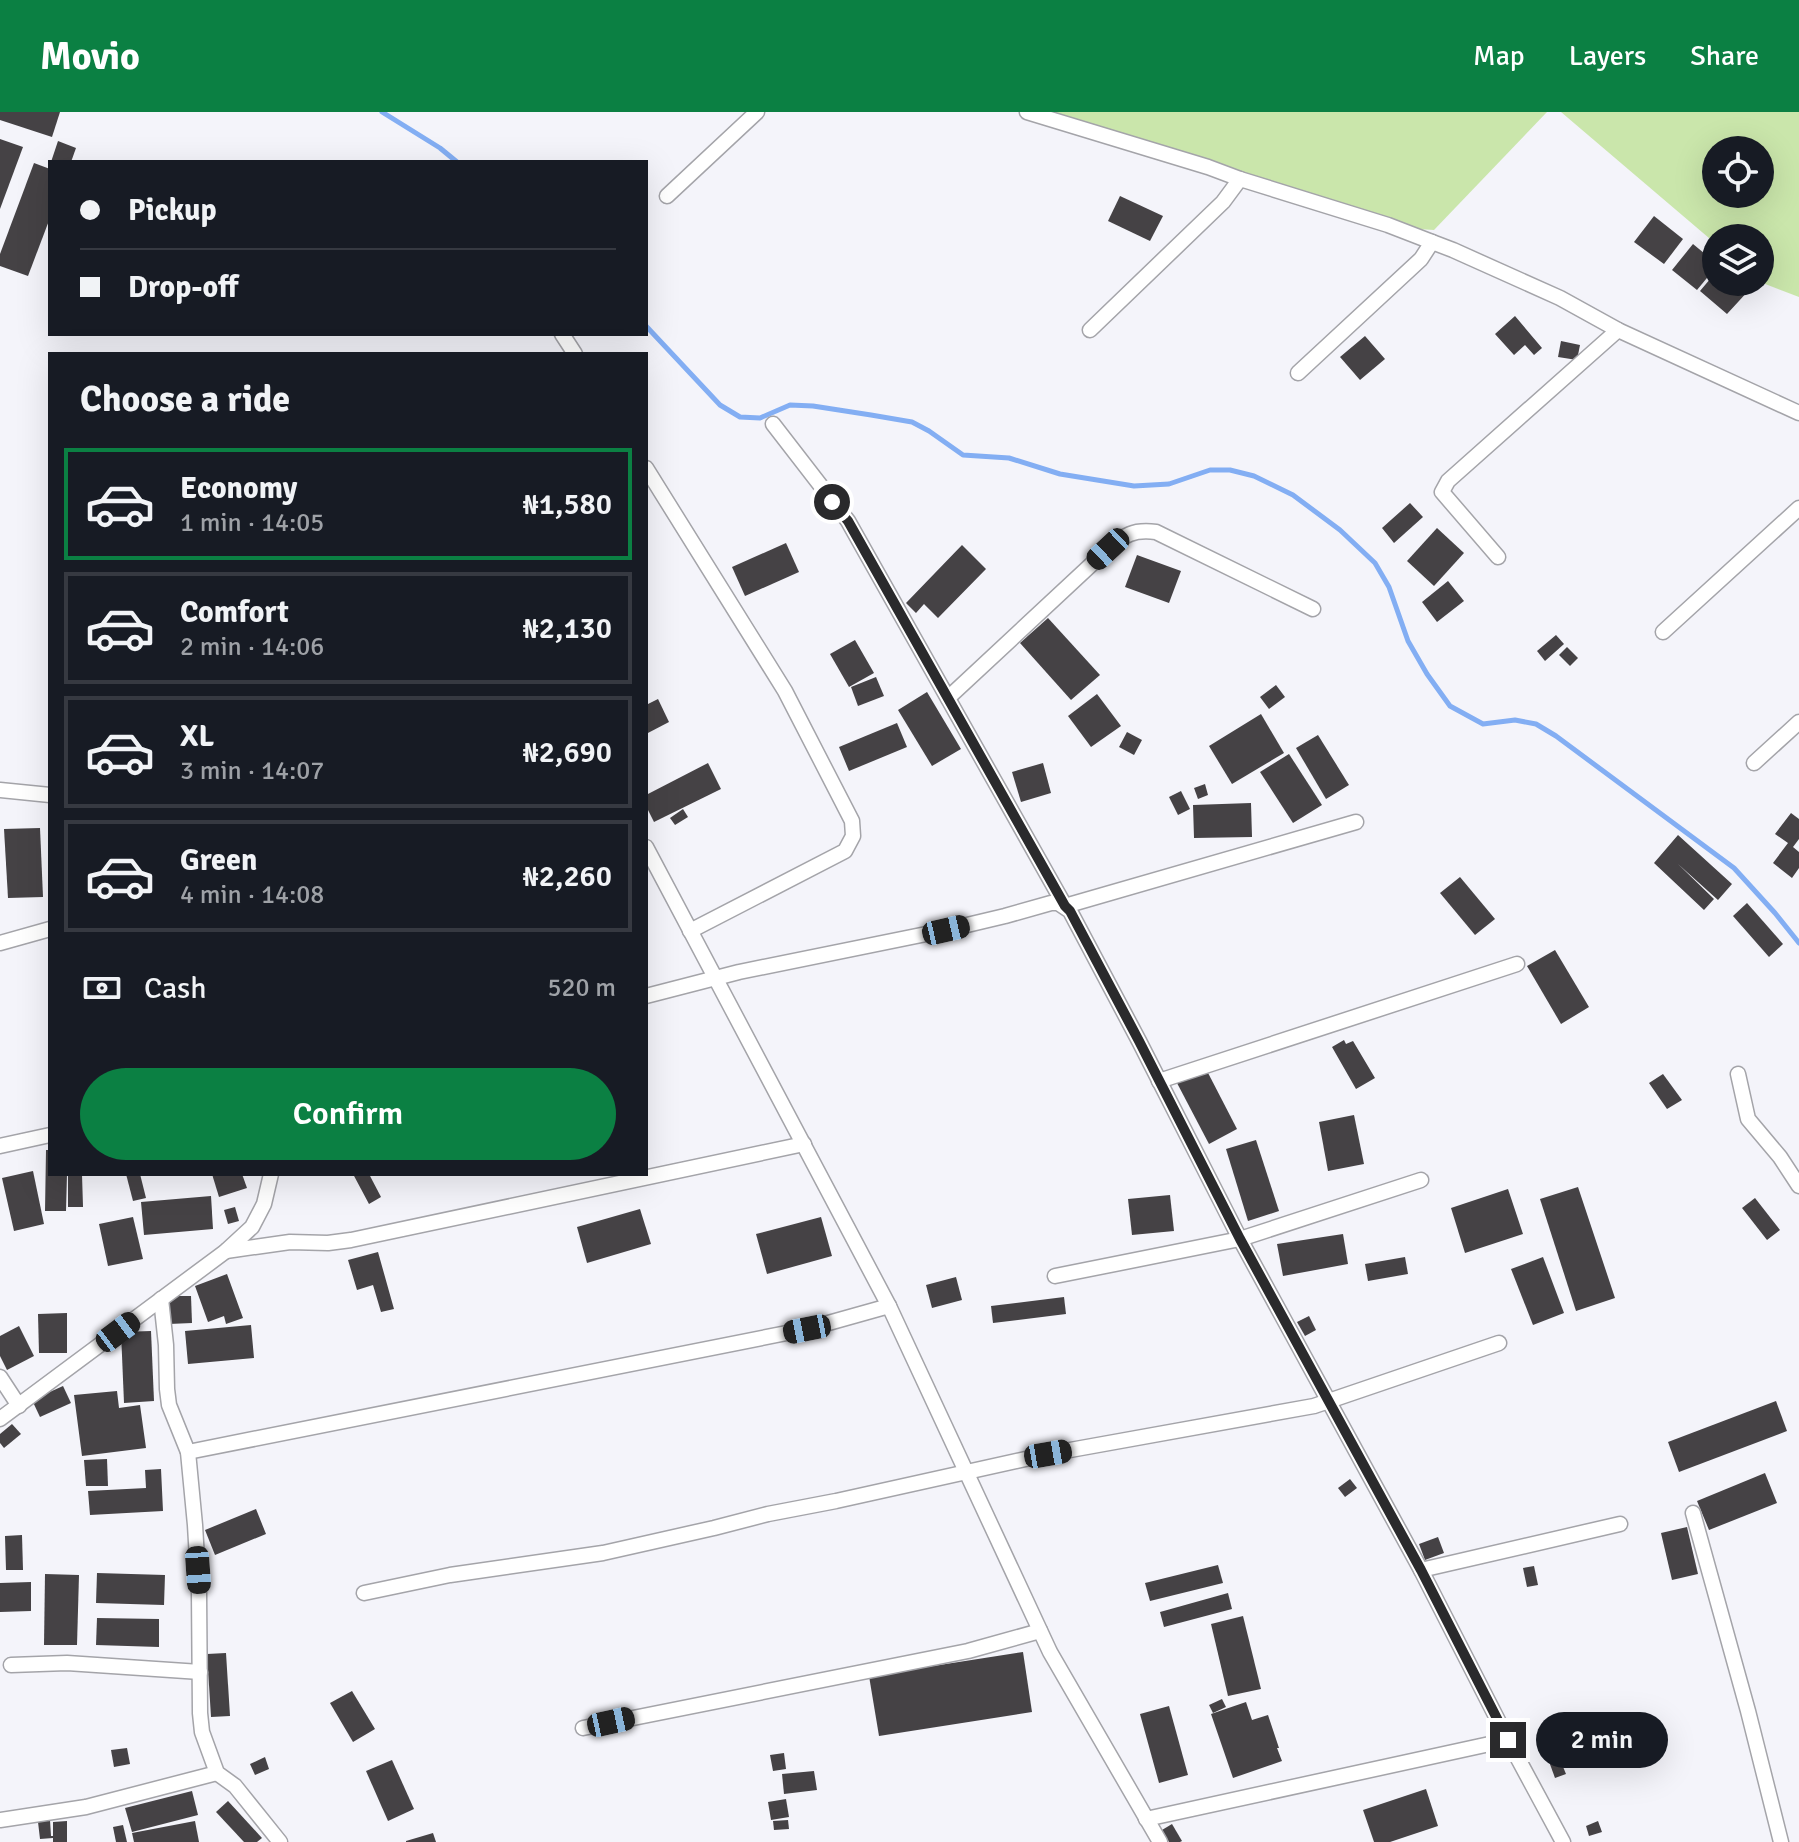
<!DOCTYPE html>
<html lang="en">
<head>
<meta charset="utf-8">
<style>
	:root { --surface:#171b24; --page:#20242c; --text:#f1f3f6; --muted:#9ea1a6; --line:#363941; --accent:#0b8043 }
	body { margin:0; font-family:Signika,sans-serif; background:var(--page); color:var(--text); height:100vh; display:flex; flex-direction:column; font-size:30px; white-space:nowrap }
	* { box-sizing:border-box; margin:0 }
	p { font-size:26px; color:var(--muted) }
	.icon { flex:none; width:44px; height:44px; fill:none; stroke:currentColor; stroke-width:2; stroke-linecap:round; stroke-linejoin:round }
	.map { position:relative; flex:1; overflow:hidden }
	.details { position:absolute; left:48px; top:240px; width:600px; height:824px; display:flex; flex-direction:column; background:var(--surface); border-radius:0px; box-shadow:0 8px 32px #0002 }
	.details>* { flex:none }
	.banner { position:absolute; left:48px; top:48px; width:600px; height:176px; border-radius:0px; box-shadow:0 8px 32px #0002; display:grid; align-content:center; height:176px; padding:0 32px; background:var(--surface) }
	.fabs { position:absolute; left:1702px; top:24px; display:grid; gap:16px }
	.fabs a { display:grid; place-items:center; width:72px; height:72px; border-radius:50%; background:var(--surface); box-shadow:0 8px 32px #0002; font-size:40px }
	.end { position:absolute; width:36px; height:36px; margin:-18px; border:10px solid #2a2a2c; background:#fff; box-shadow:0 0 0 4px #fff }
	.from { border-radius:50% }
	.bubble { position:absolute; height:56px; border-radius:28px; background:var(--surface); box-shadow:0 8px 32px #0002; font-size:26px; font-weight:600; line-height:56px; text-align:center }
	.car { position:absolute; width:24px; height:48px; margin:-24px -12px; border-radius:10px; box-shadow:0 0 6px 2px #0007; background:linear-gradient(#222 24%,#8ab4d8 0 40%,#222 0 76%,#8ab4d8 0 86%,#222 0) }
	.banner b { display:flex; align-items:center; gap:28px; height:76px; font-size:30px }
	.banner b+b { border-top:2px solid var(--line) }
	.banner i { width:20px; height:20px; background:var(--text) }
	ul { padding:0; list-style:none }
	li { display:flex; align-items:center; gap:24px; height:112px; margin:0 16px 12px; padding:0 16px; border:4px solid var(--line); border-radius:0px }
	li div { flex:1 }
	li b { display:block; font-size:30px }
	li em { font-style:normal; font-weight:600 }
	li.on { border-color:var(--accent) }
	li>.icon { width:72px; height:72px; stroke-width:1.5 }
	h2 { padding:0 32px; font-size:36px; line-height:96px }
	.pay { display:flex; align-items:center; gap:20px; height:88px; padding:0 32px; font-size:30px }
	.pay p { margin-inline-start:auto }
	.primary-button { display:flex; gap:16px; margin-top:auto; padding:16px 32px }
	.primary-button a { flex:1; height:92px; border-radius:48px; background:var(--accent); color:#fff; font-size:32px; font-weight:600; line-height:92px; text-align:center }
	header { display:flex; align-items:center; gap:48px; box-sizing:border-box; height:112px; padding:0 40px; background:var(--accent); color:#fff }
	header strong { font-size:38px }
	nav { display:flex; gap:44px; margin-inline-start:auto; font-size:28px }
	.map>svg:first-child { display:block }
	.green { fill:#cae6ab; fill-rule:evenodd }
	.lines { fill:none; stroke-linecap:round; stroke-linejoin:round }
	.stream { stroke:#83aef3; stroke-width:5 }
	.building { fill:#454245 }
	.minor-casing { stroke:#a4a4a9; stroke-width:17 }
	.minor { stroke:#fff; stroke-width:14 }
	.route { stroke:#2a2a2c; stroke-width:10 }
</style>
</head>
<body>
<header>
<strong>Movio</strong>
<nav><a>Map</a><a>Layers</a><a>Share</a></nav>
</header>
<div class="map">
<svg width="1799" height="1730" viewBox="0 0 1799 1730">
	<rect width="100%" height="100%" fill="#f4f4fa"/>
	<g class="green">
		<polygon points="1037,0 1547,0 1434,118 1418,117"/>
		<path d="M1561,0H1799V185L1760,170V126H1716V132ZM1716,38H1760V82H1716Z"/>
	</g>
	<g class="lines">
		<g class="stream">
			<polyline points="382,0 440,36 457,50"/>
			<polyline points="646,214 720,293 740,305 760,306 790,293 813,294 871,303 912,310 929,319 963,343 1009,346 1060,362 1134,374 1169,372 1210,358 1230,358 1254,364 1293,383 1340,418 1375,451 1389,475 1408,529 1427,562 1450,594 1483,612 1515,608 1536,612 1556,624 1734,756 1775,801 1799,831"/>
		</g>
	</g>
	<g class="building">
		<polygon points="0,0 60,0 52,25 0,8"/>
		<polygon points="0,27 23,35 0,97"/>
		<polygon points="58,29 76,36 71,50 51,50"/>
		<polygon points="34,51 50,57 50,106 28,164 0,154 0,142"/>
		<polygon points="1120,84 1163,104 1150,129 1108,109"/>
		<polygon points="1654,104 1683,127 1664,152 1634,130"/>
		<polygon points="1693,132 1716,151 1716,155 1697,178 1672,158"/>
		<polygon points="1716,160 1716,170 1742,170 1750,177 1727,202 1700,179"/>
		<polygon points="1515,204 1542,236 1534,243 1525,233 1514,243 1495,222"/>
		<polygon points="1365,224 1385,247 1360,268 1340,245"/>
		<polygon points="1561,229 1580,233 1577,248 1558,245"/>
		<polygon points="1410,391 1423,405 1394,431 1382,416"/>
		<polygon points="1437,416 1464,441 1434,474 1407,449"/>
		<polygon points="786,431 799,460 745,484 732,455"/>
		<polygon points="962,433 986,457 938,506 924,492 916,501 906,491"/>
		<polygon points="1137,443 1181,459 1169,491 1125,475"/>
		<polygon points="1448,469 1464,489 1437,510 1422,490"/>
		<polygon points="1048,506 1100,563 1071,588 1020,531"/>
		<polygon points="1556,523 1564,532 1545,549 1537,539"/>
		<polygon points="855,528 874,561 849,575 830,542"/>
		<polygon points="1567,535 1578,546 1570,554 1559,543"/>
		<polygon points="876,565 884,584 858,594 851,575"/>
		<polygon points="1276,573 1285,585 1269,597 1260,585"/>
		<polygon points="927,580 961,637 932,654 898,598"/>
		<polygon points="1097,582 1121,614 1091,635 1068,604"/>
		<polygon points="658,587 669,610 646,622 646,593"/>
		<polygon points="1261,602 1284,641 1232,672 1209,634"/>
		<polygon points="897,611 907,635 849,659 839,635"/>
		<polygon points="1127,620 1142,628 1134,643 1119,635"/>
		<polygon points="1318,623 1349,673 1326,687 1296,636"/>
		<polygon points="1289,642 1322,693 1293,711 1260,660"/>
		<polygon points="708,651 721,677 654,710 646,694 646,683"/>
		<polygon points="1043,651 1051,681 1021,690 1012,660"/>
		<polygon points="1205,672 1208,683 1198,687 1194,676"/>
		<polygon points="1181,679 1190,697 1178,703 1169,685"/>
		<polygon points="1251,691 1252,725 1194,726 1193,693"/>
		<polygon points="683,697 688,705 675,713 670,706"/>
		<polygon points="1791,701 1799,707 1799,727 1793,735 1799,740 1799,756 1792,766 1773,751 1788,731 1775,722"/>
		<polygon points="40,716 43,785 8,786 4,717"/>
		<polygon points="1678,723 1732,772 1718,788 1678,752 1714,787 1704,798 1654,751"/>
		<polygon points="1460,765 1495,807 1475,823 1440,781"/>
		<polygon points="1747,791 1783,832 1769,845 1733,804"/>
		<polygon points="1555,838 1589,895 1561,912 1527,854"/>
		<polygon points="1344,928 1346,932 1353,929 1375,966 1356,977 1332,935"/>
		<polygon points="1206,957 1237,1017 1209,1032 1177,971"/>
		<polygon points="1663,962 1682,988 1667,997 1649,971"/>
		<polygon points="1354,1003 1364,1052 1328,1059 1319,1010"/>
		<polygon points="1256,1028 1279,1099 1248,1109 1226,1037"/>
		<polygon points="46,1038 50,1038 50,1062 67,1062 66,1099 45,1099"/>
		<polygon points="33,1059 44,1112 14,1119 2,1066"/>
		<polygon points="68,1062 82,1062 83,1095 68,1095"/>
		<polygon points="126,1062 140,1062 146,1086 133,1089"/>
		<polygon points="212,1062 242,1062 247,1076 219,1085"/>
		<polygon points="353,1062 369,1062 381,1085 369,1092"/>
		<polygon points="1578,1075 1615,1186 1576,1199 1540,1087"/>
		<polygon points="1508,1077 1523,1122 1465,1141 1451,1096"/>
		<polygon points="1170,1083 1174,1119 1132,1123 1128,1087"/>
		<polygon points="211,1084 213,1117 144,1123 141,1090"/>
		<polygon points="1755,1086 1780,1118 1767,1128 1742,1096"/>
		<polygon points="235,1095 239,1109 228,1112 224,1098"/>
		<polygon points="640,1097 651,1132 587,1151 577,1115"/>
		<polygon points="133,1105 143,1147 108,1154 99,1112"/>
		<polygon points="821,1105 832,1144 767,1162 756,1122"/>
		<polygon points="1343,1122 1348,1152 1283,1164 1277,1132"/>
		<polygon points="378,1140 394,1197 381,1200 373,1173 357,1178 348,1148"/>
		<polygon points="1405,1145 1408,1162 1368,1169 1365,1152"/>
		<polygon points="1543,1145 1564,1201 1533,1213 1511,1157"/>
		<polygon points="227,1162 243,1206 226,1212 224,1204 208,1210 195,1174"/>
		<polygon points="956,1165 962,1188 932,1196 926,1173"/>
		<polygon points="168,1184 191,1184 192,1211 169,1212"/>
		<polygon points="1064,1185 1066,1202 993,1211 991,1194"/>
		<polygon points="67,1201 67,1241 39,1241 38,1202"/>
		<polygon points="1309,1204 1316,1218 1305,1224 1297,1210"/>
		<polygon points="251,1213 254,1246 188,1252 185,1219"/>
		<polygon points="19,1214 34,1244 7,1258 0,1244 0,1224"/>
		<polygon points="151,1219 154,1289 124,1291 121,1220"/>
		<polygon points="63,1274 71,1291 40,1305 32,1288"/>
		<polygon points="117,1279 119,1296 140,1293 146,1336 82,1344 74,1283"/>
		<polygon points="1776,1289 1787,1319 1679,1360 1668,1330"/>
		<polygon points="12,1312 21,1322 4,1336 0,1331 0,1322"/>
		<polygon points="107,1347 108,1374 86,1374 84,1348"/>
		<polygon points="161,1357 163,1399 90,1403 88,1379 146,1376 145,1358"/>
		<polygon points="1765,1361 1777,1391 1709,1418 1697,1389"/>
		<polygon points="1350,1367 1357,1376 1345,1385 1338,1376"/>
		<polygon points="256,1397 266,1422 215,1443 205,1418"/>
		<polygon points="1687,1415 1698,1462 1672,1468 1661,1421"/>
		<polygon points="22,1423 23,1458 6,1458 5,1424"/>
		<polygon points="1438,1425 1444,1441 1425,1448 1419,1432"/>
		<polygon points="1218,1453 1223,1471 1150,1489 1145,1471"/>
		<polygon points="1534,1454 1538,1473 1527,1475 1523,1456"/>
		<polygon points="97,1461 165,1463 164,1493 96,1491"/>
		<polygon points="45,1462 79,1463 77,1533 44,1533"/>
		<polygon points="31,1470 31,1499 0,1500 0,1471"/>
		<polygon points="1228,1481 1232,1497 1164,1515 1160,1500"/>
		<polygon points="1243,1504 1261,1577 1228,1584 1211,1512"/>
		<polygon points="97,1506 159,1507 159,1535 96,1533"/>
		<polygon points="1023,1540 1032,1600 879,1624 869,1564"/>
		<polygon points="226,1541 230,1604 211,1605 207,1542"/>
		<polygon points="352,1579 375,1617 353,1630 330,1591"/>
		<polygon points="1222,1587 1226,1595 1213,1601 1209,1593"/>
		<polygon points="1246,1590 1252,1608 1268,1603 1279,1636 1277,1636 1282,1649 1233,1666 1211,1602"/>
		<polygon points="1169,1594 1188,1663 1159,1671 1140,1602"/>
		<polygon points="127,1636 130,1652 114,1655 111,1638"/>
		<polygon points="1557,1640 1566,1662 1555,1666 1547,1644"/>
		<polygon points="784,1641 786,1657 773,1659 770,1643"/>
		<polygon points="265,1645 269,1657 255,1663 250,1652"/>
		<polygon points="392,1648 414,1697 388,1709 366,1659"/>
		<polygon points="814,1659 817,1678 784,1682 782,1662"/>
		<polygon points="1426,1677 1438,1714 1390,1730 1374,1730 1363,1698"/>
		<polygon points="192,1679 198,1703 132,1720 125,1696"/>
		<polygon points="786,1687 789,1705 771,1708 768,1690"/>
		<polygon points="228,1689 262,1726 257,1730 244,1730 216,1700"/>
		<polygon points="50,1708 51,1724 53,1724 53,1710 67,1709 67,1730 53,1730 53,1726 40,1727 38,1710"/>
		<polygon points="788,1708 789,1717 774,1718 773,1709"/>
		<polygon points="195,1709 199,1730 134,1730 132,1721"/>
		<polygon points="1598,1709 1602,1720 1589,1724 1586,1714"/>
		<polygon points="1172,1712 1182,1729 1180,1730 1169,1730 1162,1718"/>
		<polygon points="123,1713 127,1730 116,1730 113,1715"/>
		<polygon points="433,1721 436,1730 406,1730 406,1729"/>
	</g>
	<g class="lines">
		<g class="minor-casing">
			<g id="minor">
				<polyline points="1027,0 1208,55 1240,67 1223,90 1090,218"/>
				<polyline points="1240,67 1388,113 1432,130"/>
				<polyline points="667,84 757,0"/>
				<polyline points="562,222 575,242"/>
				<polyline points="1298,261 1421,147 1432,130 1453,138 1560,186 1618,218 1799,301"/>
				<polyline points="773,312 848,409 1065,794 1356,710"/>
				<polyline points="646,356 785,579 852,709 853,724 845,739 690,819"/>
				<polyline points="1498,445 1442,380 1448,369 1618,218"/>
				<polyline points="1663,520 1799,396"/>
				<path d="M948,586L1108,437C1125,423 1133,417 1156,420L1313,497"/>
				<polyline points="1754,651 1799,610"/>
				<polyline points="0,678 50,683"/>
				<polyline points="646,735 889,1194 1050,1540 1160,1730"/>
				<polyline points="0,831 50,817"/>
				<polyline points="646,884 739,860 946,818 1005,804 1051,791 1058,791 1070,799 1139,929 1240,1127 1421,1458 1508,1628 1563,1730"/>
				<polyline points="1738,962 1748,1007 1780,1045 1799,1074"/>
				<polyline points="1159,969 1517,852"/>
				<polyline points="0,1034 50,1023"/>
				<polyline points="226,1139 290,1130 328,1131 351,1128 804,1032"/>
				<polyline points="1055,1164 1240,1127 1421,1068"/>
				<polyline points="161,1187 166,1233 167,1277 169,1293 188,1340 195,1413 199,1481 200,1601 202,1620 217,1661 235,1674 280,1730"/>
				<polyline points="0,1265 19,1294"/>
				<polyline points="0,1307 226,1139 252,1115 264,1092 271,1062"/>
				<polyline points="188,1340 807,1217 889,1194"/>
				<polyline points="1693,1401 1748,1599 1781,1730"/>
				<polyline points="1421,1458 1620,1412"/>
				<polyline points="364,1481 450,1463 603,1441 714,1416 768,1402 836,1389 1048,1342 1314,1294 1499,1231"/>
				<polyline points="11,1553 67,1551 200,1560"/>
				<polyline points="583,1616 968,1539 1040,1519"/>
				<polyline points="1146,1707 1508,1628"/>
				<polyline points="0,1708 86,1695 217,1661"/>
			</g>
		</g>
		<use href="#minor" class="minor"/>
	</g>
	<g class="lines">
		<polyline class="route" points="832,390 848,409 1065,794 1070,799 1139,929 1240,1127 1421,1458 1508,1628"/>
	</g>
</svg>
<div class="fabs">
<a><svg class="icon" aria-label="locate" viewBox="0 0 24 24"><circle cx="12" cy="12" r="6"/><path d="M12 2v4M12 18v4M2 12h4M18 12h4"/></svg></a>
<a><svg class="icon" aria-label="layers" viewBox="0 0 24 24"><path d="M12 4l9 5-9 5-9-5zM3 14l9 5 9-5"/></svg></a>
</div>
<i class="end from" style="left:832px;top:390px"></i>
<i class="end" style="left:1508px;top:1628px"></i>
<div class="bubble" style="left:1536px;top:1600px;width:132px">2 min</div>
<i class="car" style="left:1108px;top:437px;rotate:227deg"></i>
<i class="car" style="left:946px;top:818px;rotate:77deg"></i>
<i class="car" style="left:807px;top:1217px;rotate:259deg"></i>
<i class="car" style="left:118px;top:1220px;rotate:53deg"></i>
<i class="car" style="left:1048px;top:1342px;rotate:80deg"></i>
<i class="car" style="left:198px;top:1458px;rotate:176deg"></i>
<i class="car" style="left:611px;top:1610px;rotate:78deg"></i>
<div class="banner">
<b><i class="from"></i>Pickup</b>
<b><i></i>Drop-off</b>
</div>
<section class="details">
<h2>Choose a ride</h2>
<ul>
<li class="on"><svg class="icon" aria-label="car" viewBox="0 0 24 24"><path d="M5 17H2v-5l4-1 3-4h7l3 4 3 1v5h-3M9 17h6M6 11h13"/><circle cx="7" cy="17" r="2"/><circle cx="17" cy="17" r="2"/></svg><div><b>Economy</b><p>1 min · 14:05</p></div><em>₦1,580</em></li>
<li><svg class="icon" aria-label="car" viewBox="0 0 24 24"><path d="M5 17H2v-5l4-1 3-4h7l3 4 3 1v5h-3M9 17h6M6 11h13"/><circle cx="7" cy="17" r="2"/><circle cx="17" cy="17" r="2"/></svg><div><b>Comfort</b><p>2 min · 14:06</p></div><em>₦2,130</em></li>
<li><svg class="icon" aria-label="car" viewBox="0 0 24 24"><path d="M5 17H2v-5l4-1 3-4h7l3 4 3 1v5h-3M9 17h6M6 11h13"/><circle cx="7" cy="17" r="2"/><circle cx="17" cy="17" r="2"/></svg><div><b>XL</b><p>3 min · 14:07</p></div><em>₦2,690</em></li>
<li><svg class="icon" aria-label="car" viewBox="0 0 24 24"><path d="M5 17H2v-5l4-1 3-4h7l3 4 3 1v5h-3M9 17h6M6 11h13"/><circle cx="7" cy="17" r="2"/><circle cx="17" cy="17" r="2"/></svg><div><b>Green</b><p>4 min · 14:08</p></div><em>₦2,260</em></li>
</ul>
<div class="pay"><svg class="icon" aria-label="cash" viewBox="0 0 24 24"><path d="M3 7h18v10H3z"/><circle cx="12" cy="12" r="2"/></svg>Cash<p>520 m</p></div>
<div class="primary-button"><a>Confirm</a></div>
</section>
</div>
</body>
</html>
